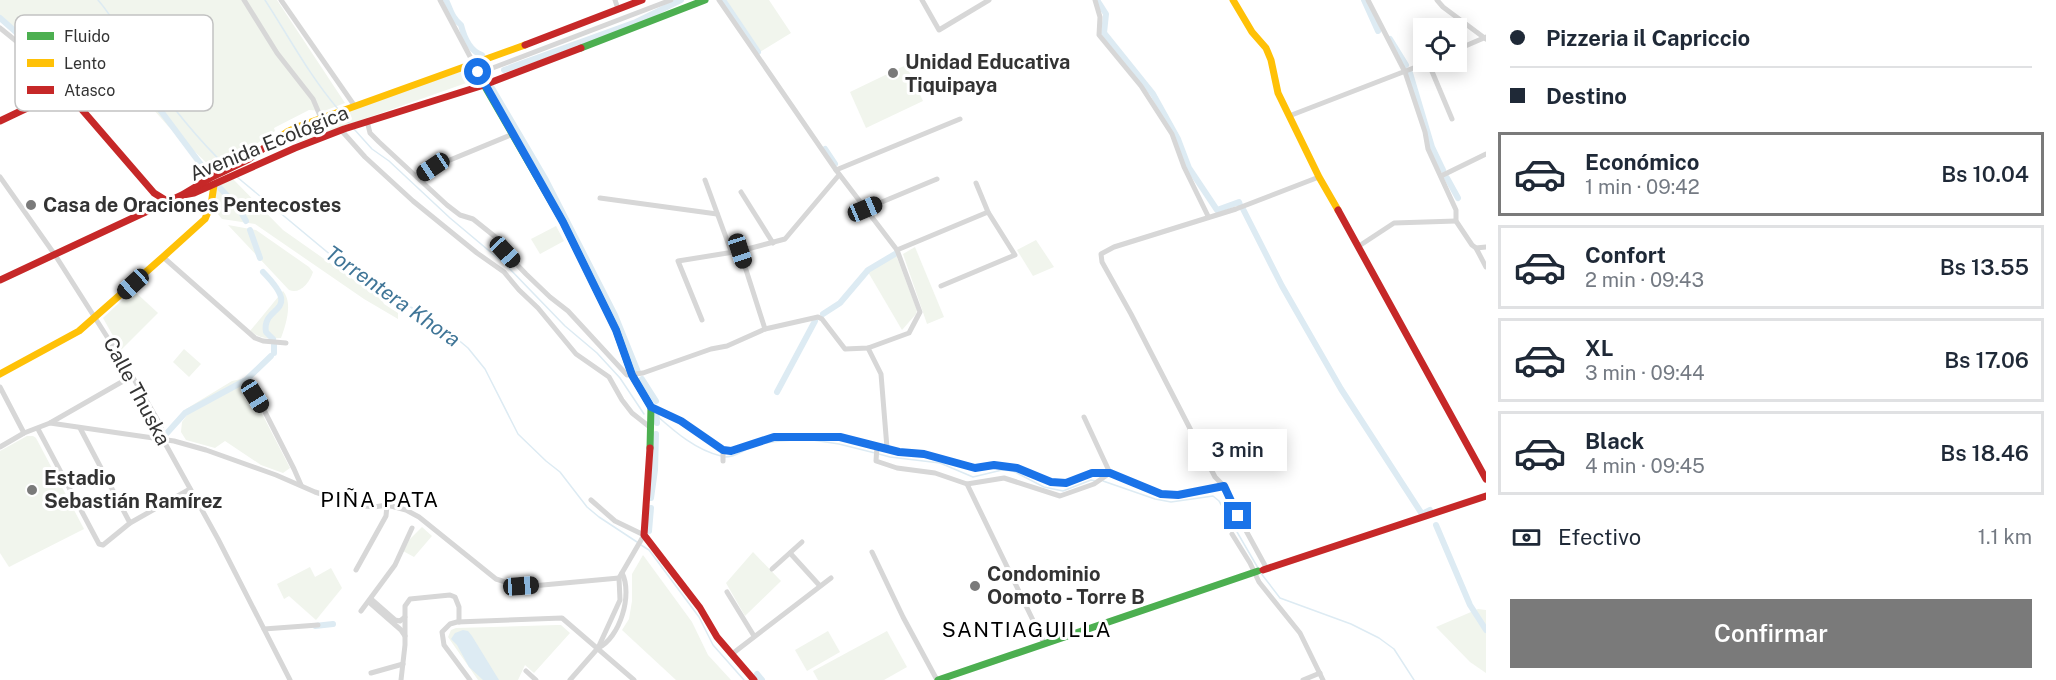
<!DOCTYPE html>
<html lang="es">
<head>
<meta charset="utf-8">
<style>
	:root { --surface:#fff; --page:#f2f2f3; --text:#1f2937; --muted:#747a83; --line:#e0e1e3; --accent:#7a7a7a }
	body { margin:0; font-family:"Public Sans",sans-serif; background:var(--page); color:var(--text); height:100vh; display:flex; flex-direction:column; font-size:22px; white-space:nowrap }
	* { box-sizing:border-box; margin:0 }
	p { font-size:20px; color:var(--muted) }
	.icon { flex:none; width:33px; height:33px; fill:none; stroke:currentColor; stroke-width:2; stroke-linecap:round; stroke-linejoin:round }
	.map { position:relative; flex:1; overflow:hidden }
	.side { display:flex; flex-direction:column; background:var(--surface); width:570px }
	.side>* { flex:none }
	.guide { display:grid; align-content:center; height:132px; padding:0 24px; background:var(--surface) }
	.controls { position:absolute; left:1413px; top:18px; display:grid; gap:12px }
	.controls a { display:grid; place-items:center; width:54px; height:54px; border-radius:0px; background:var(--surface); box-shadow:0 3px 15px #0003; font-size:30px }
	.end { position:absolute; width:27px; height:27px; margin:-14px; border:8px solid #1a73e8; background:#fff; box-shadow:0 0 0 3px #fff }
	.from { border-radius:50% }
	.bubble { position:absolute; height:42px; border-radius:0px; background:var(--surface); box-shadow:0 3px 15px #0003; font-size:20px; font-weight:600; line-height:42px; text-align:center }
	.car { position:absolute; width:18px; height:36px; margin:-18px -9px; border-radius:8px; box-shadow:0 0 4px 2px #0007; background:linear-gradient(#222 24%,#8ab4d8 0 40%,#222 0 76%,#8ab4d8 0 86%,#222 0) }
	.guide b { display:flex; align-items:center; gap:21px; height:57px; font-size:22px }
	.guide b+b { border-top:2px solid var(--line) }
	.guide i { width:15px; height:15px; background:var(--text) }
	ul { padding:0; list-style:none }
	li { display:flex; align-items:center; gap:18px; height:84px; margin:0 12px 9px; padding:0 12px; border:3px solid var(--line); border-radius:0px }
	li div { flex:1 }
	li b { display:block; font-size:22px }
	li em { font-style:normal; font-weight:600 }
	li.on { border-color:var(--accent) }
	li>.icon { width:54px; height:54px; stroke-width:1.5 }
	.pay { display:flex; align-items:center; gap:15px; height:66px; padding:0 24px; font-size:22px }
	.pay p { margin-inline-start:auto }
	.cta { display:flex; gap:12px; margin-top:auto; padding:12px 24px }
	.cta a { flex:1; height:69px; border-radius:0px; background:var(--accent); color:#fff; font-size:24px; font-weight:600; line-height:69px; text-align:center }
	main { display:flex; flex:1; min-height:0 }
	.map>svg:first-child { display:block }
	.green { fill:#f1f5ed }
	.water { fill:#ddebf3 }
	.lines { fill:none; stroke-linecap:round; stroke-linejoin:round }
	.stream { stroke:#ddebf3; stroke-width:1.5 }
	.canal { stroke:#ddebf3; stroke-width:6 }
	.street { stroke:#d7d7d7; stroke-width:5 }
	.fast { stroke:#4caf50; stroke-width:7 }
	.slow { stroke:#ffc107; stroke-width:7 }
	.jam { stroke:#c62828; stroke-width:7 }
	.route { stroke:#1a73e8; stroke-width:8 }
	.poi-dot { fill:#7a7a7a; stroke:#fff; stroke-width:2 }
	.labels { text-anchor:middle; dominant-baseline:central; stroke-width:6; stroke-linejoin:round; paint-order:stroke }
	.poi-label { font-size:20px; font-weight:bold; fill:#333; stroke:#fff; text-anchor:start }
	.street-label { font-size:20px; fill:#333; stroke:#fff }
	.water-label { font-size:21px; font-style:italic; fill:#3f7597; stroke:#fff }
	.neighbourhood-label { font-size:21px; letter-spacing:1.5px; fill:#000; stroke:#fff }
	.key { fill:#fff; stroke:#c2c2c2; stroke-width:1.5 }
	.key-label { font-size:16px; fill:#333 }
</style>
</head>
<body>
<main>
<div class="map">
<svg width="1486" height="680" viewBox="0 0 1486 680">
	<rect width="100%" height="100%" fill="#fff"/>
	<g class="green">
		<polygon points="0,0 277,0 345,103 324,111 309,110 274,128 275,131 252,147 250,146 213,169 168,126 145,100 124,68 71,89 45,55 0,15"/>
		<polygon points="724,0 769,0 791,33 760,52"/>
		<polygon points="906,65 923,101 866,128 850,92"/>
		<polygon points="469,69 473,78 472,81 296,143 290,137 290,134 352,108"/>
		<polygon points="233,179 283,230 364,287 379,294 384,304 398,313 398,319 364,299 255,224 222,219 217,213 214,206 216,187"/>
		<path d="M228,225L256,230L309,267L313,272C310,282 300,295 289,290Z"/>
		<polygon points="556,226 564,241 540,254 531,239"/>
		<polygon points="1036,240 1054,267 1033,276 1017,250"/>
		<polygon points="915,247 944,317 927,324 903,254"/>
		<polygon points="896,255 917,310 916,314 902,330 868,272"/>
		<polygon points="133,290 158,313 121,350 103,318"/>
		<path d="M283,291C293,303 286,324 281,338C269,339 261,339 250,331Z"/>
		<polygon points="184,349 201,364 189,377 173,362"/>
		<polygon points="246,378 247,392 245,399 258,406 290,468 283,473 261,465 225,441 215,448 186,440 181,432 182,422 187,415 186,409 232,381"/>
		<polygon points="27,436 33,436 36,438 84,529 9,567 0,553 0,451"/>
		<polygon points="422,527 432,536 414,557 403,551 409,540"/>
		<polygon points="753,552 781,581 745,616 726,583"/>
		<polygon points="643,555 692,622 708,655 731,680 676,680 622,630 629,619 632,601 632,574"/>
		<polygon points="310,567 315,577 331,568 342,588 316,620 289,596 284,599 277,584"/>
		<polygon points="1478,609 1486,610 1486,673 1470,662 1436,627"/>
		<polygon points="557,625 561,625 570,633 534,673 525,665 518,680 478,680 448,637 451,630 456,628"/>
		<polygon points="828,631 840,652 807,671 795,650"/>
		<polygon points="887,631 907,667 884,680 818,680 813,671"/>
	</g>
	<polygon class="water" points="463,630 468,631 472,636 499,680 483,680 469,667 457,645 451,639 455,633"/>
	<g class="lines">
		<g class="stream">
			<path d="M98,0C115,19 124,41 139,61C165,98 194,136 227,167"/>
			<path d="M265,0C289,37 309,75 338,109"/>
			<polyline points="343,115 349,123"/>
			<polyline points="354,129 372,149 389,161 450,218 506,265 565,326 597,353 620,378 644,414"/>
			<polyline points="237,177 344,266 443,327 468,348 485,369 518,434 546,461 560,472 587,507 599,517 637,542"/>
			<path d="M656,415C675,432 696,450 721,456"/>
			<polyline points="806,439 839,444 875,453"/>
			<polyline points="879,454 890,457 940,463 973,477 1002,470 1013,471 1044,487 1063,491 1091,480 1095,481"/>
			<path d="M725,457C736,457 743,450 752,447C768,441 784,440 801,440"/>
			<polyline points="1103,481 1155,499 1171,502 1213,496 1219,501 1258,568"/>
			<polyline points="641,545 649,550 699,617 713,645 744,680"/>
			<polyline points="1260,572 1280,598 1351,624 1379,638 1394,649 1414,680"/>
		</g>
		<g class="canal">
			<path d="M446,0C451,11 452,18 461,25C464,37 469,51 482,55"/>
			<polyline points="723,0 758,52"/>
			<polyline points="1097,0 1106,14 1104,33 1153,94 1178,139 1189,168 1217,210 1239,202 1240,205"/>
			<polyline points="1364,0 1378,31"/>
			<polyline points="0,18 34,48 56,72"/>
			<polyline points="1390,39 1406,65"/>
			<polyline points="485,63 490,74"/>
			<polyline points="504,70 636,22 681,0"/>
			<polyline points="1410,73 1432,147 1443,170"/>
			<polyline points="492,88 546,180 615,315 638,372"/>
			<polyline points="78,91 128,67 208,174"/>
			<polyline points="825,149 835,164"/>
			<polyline points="1447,178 1458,198"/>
			<polyline points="220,188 238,207 246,221"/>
			<polyline points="1243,209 1282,286 1341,389 1422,514 1430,510"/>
			<polyline points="250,230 260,258"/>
			<path d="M263,272C305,315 261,304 266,332L273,339"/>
			<polyline points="823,314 840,303 868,270 895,254"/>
			<polyline points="274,344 274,353"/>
			<polyline points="642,379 656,401"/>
			<polyline points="777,392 815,321"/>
			<polyline points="656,410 657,423"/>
			<polyline points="167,433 185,413 246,380 271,356"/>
			<polyline points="651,498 655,470 656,434"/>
			<polyline points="1436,525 1470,605 1486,630"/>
			<polyline points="649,531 651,508"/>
			<polyline points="315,626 333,624"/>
			<polyline points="757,674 762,680"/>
		</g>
		<g class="street">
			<polyline points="244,0 277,53 313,99 321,118"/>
			<polyline points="281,0 354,105"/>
			<polyline points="440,0 474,64"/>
			<polyline points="615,0 618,9"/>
			<polyline points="922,0 939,30 989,0"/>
			<polyline points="1095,0 1100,17 1099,35 1141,86 1172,134 1184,167 1208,216"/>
			<polyline points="1368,0 1405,72 1425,132 1428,149 1456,210 1456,221 1472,245 1476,248 1486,267"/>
			<polyline points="1437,0 1443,7 1486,39"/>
			<polyline points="0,28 37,58 65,90"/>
			<polyline points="1456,50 1486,37"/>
			<polyline points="1428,62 1452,119"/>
			<polyline points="482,72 671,0"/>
			<polyline points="1289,116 1429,62"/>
			<polyline points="367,121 370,133 379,142 447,205 460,215 473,219 498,239 505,252 526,274 550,297 568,311 627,375 643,373 711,349 727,346 765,329 818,317 822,319 845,349 868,348 909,333 920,312 897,250 836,170 719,0"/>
			<polyline points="341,130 365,157 413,201 477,253 504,272 519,290 538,308 576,354 609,377 622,400 632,413 651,428"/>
			<polyline points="836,170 960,119"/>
			<polyline points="1441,176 1486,154"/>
			<polyline points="0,177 55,255 132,376 160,424 166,445 218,539 290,680"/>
			<polyline points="417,177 433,167 513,134"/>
			<polyline points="705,180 731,251"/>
			<polyline points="741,192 773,243"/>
			<polyline points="600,198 717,214"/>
			<polyline points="865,209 937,179"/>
			<polyline points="1359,246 1394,223 1456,221"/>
			<polyline points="1476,248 1486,247"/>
			<polyline points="897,250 988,212"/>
			<polyline points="740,251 765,329"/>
			<polyline points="163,257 255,338 263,341 286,343"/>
			<polyline points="941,286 1015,255 988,212 976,183"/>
			<polyline points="702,320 678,261 740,251 785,239 839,175"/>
			<polyline points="868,348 881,374 887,448"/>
			<polyline points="0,387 24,433"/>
			<polyline points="251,390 264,410 294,469 301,485"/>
			<polyline points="651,407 681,421 723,450 731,451 774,437 840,437 899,452 924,454 975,468 994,465 1017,468 1051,482 1066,483 1092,473 1110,473 1161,494 1177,495 1224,486"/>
			<polyline points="50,423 174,441 206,450 276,475 315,492 355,505 374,507 387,505 406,510 419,517 496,579 521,587 619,578"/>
			<polyline points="80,428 130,523"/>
			<polyline points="38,429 99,544 103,545 130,523 190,489"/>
			<polyline points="877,446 876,461 897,468 935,473 967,484 1004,478 1060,496 1094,484 1110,473 1084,417"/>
			<polyline points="0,447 24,433 50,423 132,376"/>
			<polyline points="723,461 723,450"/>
			<polyline points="967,484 1044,643"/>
			<polyline points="1232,534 1250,563 1259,582 1300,633 1323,680"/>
			<polyline points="872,552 903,617 937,680"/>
			<polyline points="790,553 820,586"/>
			<polyline points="772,569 802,542"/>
			<polyline points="1267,569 1238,516 1224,486 1215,477 1131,314 1102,262 1101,254 1114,247 1236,209 1319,177"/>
			<polyline points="356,570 386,516 387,505"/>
			<polyline points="727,592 754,636"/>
			<polyline points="371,599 395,620 400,621 405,617"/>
			<polyline points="369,602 401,630 405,636"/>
			<polyline points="361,611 395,565 412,528"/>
			<polyline points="264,629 318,625"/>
			<path d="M598,648C620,638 633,594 622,573"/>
			<polyline points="732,654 831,578"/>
			<polyline points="526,671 536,680"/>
			<polyline points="371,673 403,664"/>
			<polyline points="401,680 405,645 405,606 410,599 450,595 455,597 459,607 459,622"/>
			<polyline points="470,680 444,645 442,632 450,624 457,622 562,618 634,680"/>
			<polyline points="570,680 598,648 620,600 619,578 644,535 615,521 591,500"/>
			<polyline points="1303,680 1320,673"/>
		</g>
		<g class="fast">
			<polyline points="581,48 705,0"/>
			<polyline points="474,64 484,85 563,222 616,330 632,375 651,407 650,448"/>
			<polyline points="938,680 1258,571"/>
		</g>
		<g class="slow">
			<polyline points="1233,0 1252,32 1266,48 1271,60 1278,93 1319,177 1338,210"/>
			<polyline points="264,148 287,132 300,126 525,45"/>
			<polyline points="0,374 79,331 163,257 205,219 211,205 214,185"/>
		</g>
		<g class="jam">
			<polyline points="525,45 642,0"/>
			<polyline points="0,121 65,90 154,193 167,201"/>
			<polyline points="183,195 194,193 295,148 344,129 484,85 581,48"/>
			<polyline points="1338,210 1486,479"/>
			<polyline points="0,280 182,195 212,177 249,159 264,148"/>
			<polyline points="650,448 644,535 700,608 717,637 754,680"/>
			<polyline points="1263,570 1486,496"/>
		</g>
	</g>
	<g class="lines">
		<polyline class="route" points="478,72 563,222 616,330 632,375 651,407 681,421 723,450 731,451 774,437 840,437 899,452 924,454 975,468 994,465 1017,468 1051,482 1066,483 1092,473 1110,473 1161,494 1178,495 1224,486 1238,516"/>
	</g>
	<g class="poi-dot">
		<circle cx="893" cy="73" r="6"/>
		<circle cx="31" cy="205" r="6"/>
		<circle cx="32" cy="490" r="6"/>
		<circle cx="975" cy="586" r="6"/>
	</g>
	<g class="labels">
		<g class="poi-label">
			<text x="905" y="62">Unidad Educativa<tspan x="905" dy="23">Tiquipaya</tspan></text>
			<text x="43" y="205">Casa de Oraciones Pentecostes</text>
			<text x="44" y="478">Estadio<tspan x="44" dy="23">Sebastián Ramírez</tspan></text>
			<text x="987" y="574">Condominio<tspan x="987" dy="23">Oomoto - Torre B</tspan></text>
		</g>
		<g class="street-label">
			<text transform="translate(269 143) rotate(-22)">Avenida Ecológica</text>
			<text transform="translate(137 391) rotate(62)">Calle Thuska</text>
		</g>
		<g class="water-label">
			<text transform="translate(393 296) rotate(35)">Torrentera Khora</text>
		</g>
		<g class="neighbourhood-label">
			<text x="380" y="499">PIÑA PATA</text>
			<text x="1027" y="629">SANTIAGUILLA</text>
		</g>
	</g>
	<rect x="15" y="15" width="198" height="96" rx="9" class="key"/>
	<rect x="27" y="32" width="27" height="8" fill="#4caf50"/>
	<rect x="27" y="59" width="27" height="8" fill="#ffc107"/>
	<rect x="27" y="86" width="27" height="8" fill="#c62828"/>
	<g class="key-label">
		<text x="64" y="42">Fluido</text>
		<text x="64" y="69">Lento</text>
		<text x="64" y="96">Atasco</text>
	</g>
</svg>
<div class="controls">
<a><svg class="icon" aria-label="locate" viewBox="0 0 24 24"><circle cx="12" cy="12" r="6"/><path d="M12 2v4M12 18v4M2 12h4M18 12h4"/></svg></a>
</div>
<i class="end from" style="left:478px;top:72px"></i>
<i class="end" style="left:1238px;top:516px"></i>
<div class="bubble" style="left:1188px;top:429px;width:99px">3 min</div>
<i class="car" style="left:433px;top:167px;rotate:236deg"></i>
<i class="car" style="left:865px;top:209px;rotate:67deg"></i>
<i class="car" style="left:740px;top:251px;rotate:162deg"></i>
<i class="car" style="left:505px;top:252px;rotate:137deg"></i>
<i class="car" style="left:133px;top:284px;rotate:228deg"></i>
<i class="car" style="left:255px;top:396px;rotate:148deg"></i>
<i class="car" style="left:521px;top:586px;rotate:86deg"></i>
</div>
<section class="side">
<div class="guide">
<b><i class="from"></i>Pizzeria il Capriccio</b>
<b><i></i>Destino</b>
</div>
<ul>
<li class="on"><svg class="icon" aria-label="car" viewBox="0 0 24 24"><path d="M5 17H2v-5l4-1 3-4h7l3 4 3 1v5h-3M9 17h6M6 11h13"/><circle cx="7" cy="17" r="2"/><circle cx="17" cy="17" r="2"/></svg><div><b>Económico</b><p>1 min · 09:42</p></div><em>Bs 10.04</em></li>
<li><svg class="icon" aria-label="car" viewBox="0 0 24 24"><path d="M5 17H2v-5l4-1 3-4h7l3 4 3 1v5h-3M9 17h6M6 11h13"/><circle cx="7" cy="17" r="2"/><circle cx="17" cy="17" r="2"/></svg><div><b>Confort</b><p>2 min · 09:43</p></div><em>Bs 13.55</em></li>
<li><svg class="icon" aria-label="car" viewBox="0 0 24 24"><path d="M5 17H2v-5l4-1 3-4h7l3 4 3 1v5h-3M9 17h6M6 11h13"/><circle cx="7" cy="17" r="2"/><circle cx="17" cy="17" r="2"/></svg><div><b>XL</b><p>3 min · 09:44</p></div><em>Bs 17.06</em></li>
<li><svg class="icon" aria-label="car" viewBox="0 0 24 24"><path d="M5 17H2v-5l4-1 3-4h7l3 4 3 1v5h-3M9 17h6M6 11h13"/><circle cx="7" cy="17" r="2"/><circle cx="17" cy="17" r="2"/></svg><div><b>Black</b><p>4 min · 09:45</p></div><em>Bs 18.46</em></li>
</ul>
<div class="pay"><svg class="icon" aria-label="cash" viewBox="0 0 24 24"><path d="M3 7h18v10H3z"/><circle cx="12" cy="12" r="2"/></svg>Efectivo<p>1.1 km</p></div>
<div class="cta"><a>Confirmar</a></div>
</section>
</main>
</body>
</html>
